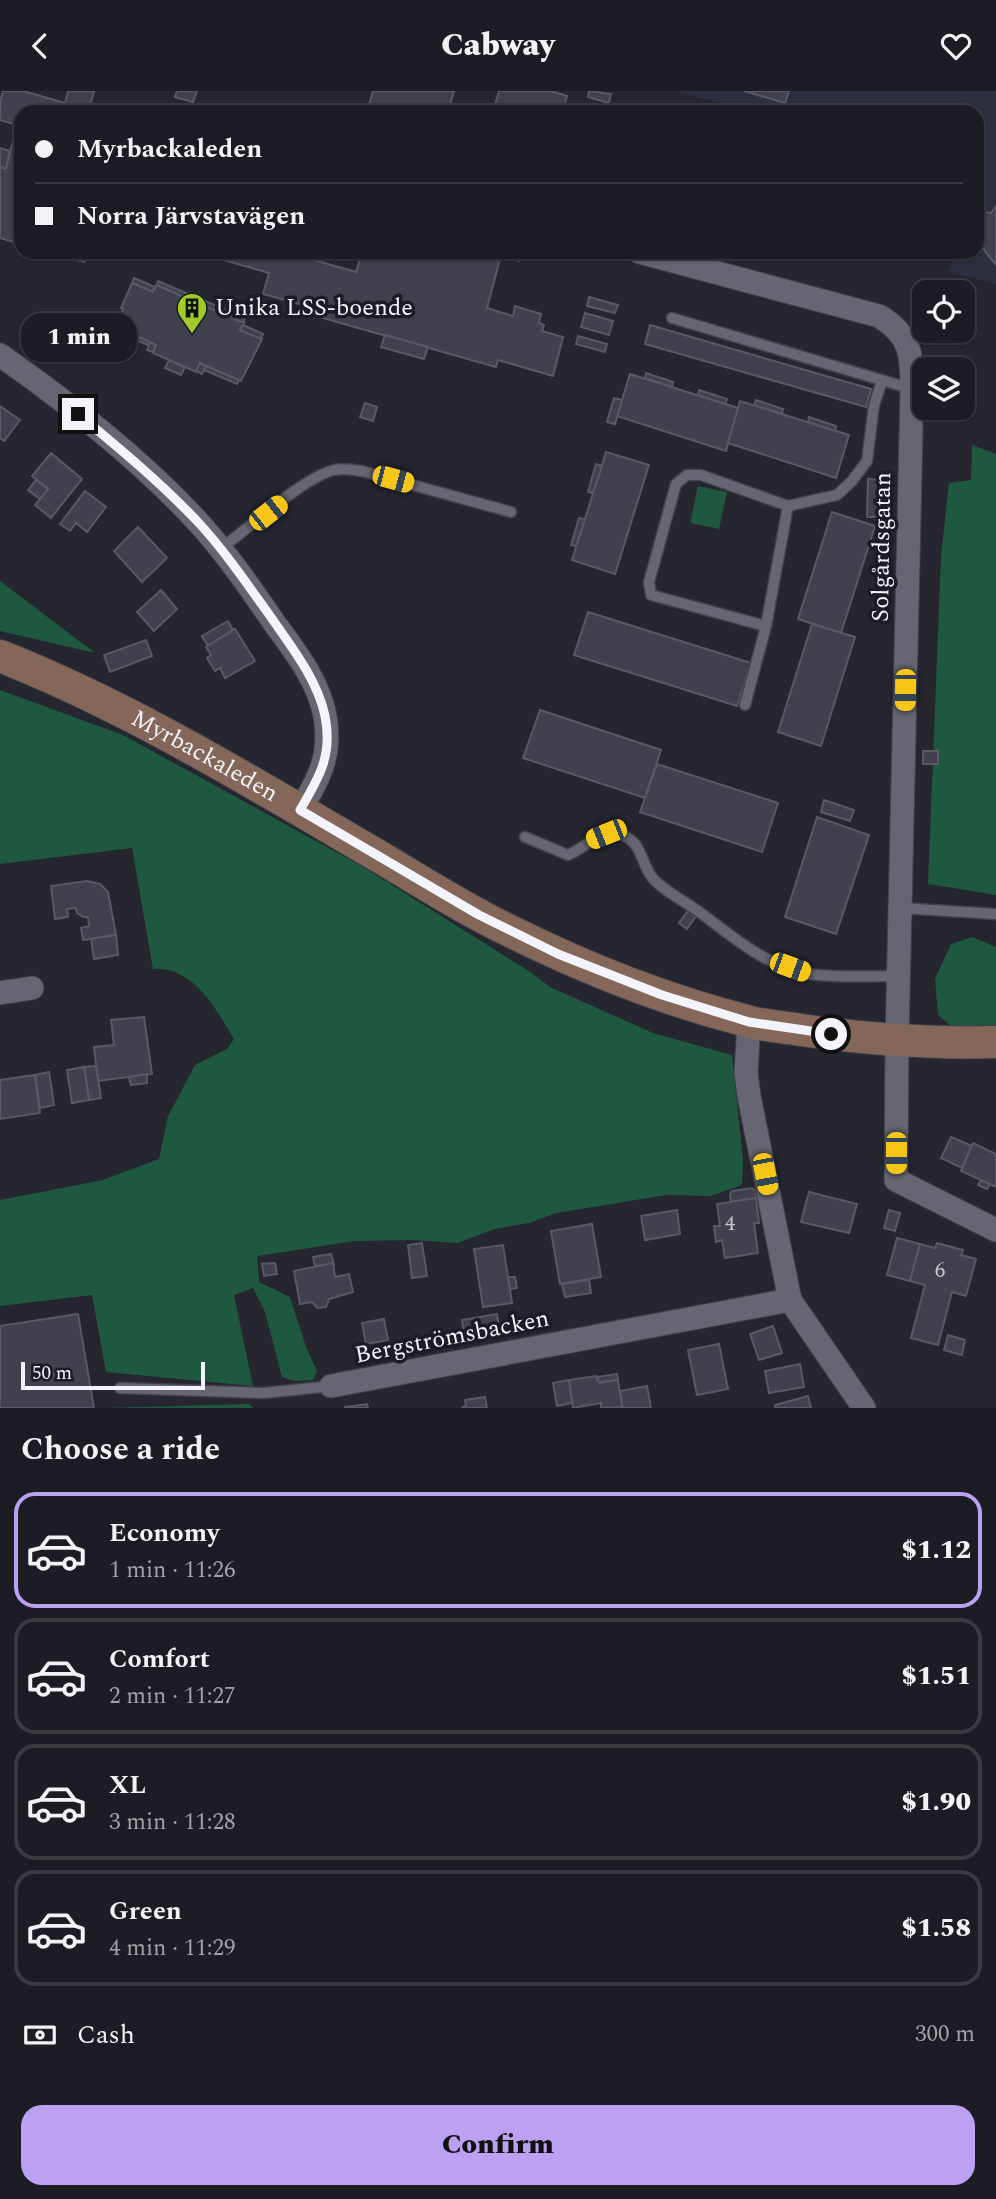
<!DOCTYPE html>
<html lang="en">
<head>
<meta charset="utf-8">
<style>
	:root { --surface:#1c1c24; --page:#25252c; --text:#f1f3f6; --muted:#a0a1a6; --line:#3a3a41; --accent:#bca0f2 }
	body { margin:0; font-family:Spectral,serif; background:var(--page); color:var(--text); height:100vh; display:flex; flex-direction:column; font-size:26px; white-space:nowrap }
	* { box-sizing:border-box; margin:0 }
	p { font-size:23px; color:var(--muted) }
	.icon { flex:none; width:38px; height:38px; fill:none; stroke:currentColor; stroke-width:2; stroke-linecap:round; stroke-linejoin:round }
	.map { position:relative; height:1317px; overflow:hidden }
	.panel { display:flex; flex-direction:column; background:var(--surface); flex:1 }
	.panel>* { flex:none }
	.banner { position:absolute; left:14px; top:14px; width:970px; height:154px; border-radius:21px; box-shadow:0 2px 5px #0004,0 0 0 2px var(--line); display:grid; align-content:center; height:154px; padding:0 21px; background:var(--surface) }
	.controls { position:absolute; left:912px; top:189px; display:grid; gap:14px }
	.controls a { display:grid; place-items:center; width:63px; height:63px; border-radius:14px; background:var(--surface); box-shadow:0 2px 5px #0004,0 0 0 2px var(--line); font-size:35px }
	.scale { position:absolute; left:21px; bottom:18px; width:184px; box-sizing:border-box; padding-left:7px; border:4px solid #f3f4fb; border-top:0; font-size:19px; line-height:24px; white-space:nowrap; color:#f3f4fb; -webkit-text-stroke:5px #1b1c26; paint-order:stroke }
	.end { position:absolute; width:32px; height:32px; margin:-16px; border:9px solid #f3f4fb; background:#111; box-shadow:0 0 0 4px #111 }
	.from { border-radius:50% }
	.bubble { position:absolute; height:49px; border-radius:21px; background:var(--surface); box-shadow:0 2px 5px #0004,0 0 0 2px var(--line); font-size:23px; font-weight:800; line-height:49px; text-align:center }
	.car { position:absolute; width:21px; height:42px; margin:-21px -10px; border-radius:9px; box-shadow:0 0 5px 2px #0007; background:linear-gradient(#f5c518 24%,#345 0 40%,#f5c518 0 76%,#345 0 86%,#f5c518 0) }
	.banner b { display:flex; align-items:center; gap:24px; height:66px; font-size:26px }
	.banner b+b { border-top:2px solid var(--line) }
	.banner i { width:18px; height:18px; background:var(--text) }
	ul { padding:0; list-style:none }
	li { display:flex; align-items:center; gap:21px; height:116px; margin:0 14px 10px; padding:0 7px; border:4px solid var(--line); border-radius:21px }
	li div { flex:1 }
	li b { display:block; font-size:26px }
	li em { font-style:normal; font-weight:800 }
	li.on { border-color:var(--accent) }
	li>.icon { width:63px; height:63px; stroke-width:1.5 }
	h2 { padding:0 21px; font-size:32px; line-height:84px }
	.pay { display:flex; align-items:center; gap:18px; height:77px; padding:0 21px; font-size:26px }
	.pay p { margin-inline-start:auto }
	.cta { display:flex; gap:14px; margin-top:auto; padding:14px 21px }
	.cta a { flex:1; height:80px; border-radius:21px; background:var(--accent); color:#111; font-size:28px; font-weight:800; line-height:80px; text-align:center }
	header { display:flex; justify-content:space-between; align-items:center; height:91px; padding:0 21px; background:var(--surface); font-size:32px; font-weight:800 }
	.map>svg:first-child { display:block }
	.built { fill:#2d2e3e }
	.green { fill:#1e583f }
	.building { fill:#40414c; stroke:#585965; stroke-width:2 }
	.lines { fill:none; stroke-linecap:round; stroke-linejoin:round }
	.lane-casing { stroke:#40414a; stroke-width:13 }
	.street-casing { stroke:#40414a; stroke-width:25 }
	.secondary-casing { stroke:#40414a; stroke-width:34 }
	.lane { stroke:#656672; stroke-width:10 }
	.street { stroke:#656672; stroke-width:23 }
	.secondary { stroke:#85675a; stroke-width:32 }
	.route { stroke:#f3f4fb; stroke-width:9 }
	.labels { text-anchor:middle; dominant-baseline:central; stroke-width:7; stroke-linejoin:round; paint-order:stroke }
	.number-label { font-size:21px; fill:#c6c7cf }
	.poi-label { font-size:24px; fill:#f3f4fb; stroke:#1b1c26; text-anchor:start }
	.street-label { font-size:24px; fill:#f3f4fb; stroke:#1b1c26 }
</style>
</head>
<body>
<header><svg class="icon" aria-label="back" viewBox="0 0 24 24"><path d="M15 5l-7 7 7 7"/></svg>Cabway<svg class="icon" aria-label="heart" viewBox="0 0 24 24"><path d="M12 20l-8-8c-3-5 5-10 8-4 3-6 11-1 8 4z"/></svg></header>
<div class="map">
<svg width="996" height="1317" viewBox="0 0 996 1317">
	<rect width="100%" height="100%" fill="#252630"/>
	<polygon class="built" points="676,0 996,0 996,193 949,181 954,161 976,161 976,21 751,21"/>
	<g class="green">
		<polygon points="972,354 996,363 996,804 928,793 941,466 949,392 971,389"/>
		<polygon points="698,395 727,401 719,438 690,432"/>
		<polygon points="0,490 95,562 0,540"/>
		<path d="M0,599L123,644L365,777L532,882L550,896L653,942L732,964L743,1069L742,1094L711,1105L666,1104L556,1122L529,1132L494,1138L458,1152L414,1149L355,1150L257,1165L259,1191L290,1206L306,1256L317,1280L313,1289L295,1290L282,1286L265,1221L253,1197L234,1204L253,1295L106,1281L92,1204L0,1215V1109L103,1089L159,1068L168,1025L195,974L227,958L234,948C216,918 193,875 153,878L132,757L0,773Z"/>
		<polygon points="972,846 996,856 996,938 957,940 938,924 935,888 951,853"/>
		<polygon points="249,1313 253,1317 104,1317"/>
	</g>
	<g class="building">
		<polygon points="3,0 23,0 65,12 68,0 94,0 89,19 97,21 21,21 21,153 0,147 0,76 6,77 17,34 0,29 0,11"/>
		<polygon points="177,0 197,0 193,11 175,6"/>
		<polygon points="373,0 454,0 448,21 367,21"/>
		<polygon points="499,0 551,0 567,5 563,21 493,21"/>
		<polygon points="589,0 611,3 609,12 588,6"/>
		<polygon points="744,0 789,0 785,12"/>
		<polygon points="0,57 10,60 6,77 0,76"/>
		<polygon points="996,115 996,174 984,159 981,144 985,121 991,122"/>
		<polygon points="50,161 87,161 84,171"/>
		<polygon points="124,161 227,161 224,169"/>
		<polygon points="227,161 301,161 300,165 356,181 362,161 495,161 501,164 487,217 513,225 515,215 541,223 539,232 544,234 542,240 563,246 553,285 498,269 496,276 316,225 318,218 263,203 269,182 224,169"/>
		<polygon points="495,161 521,161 519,170 495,163"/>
		<polygon points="134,187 155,196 153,201 132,192"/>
		<polygon points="158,190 245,227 243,232 157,194"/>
		<polygon points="132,192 153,201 156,194 244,232 240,239 262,248 241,290 200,272 196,281 185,276 153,262 156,254 116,236 123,218 121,217"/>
		<polygon points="589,206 618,214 615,222 587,215"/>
		<polygon points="585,222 613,230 609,244 581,236"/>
		<polygon points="243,234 263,243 261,248 240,239"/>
		<polygon points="650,234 871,298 866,316 645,253"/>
		<polygon points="117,236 150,251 148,254 115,240"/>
		<polygon points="385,244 428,256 424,268 381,256"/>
		<polygon points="578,245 607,253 605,261 576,253"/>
		<polygon points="150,251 156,254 153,261 147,259"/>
		<polygon points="169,269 185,276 181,284 165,277"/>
		<polygon points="200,272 206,275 202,283 196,280"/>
		<polygon points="206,275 239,289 237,293 204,279"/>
		<polygon points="646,282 673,291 672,296 645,287"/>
		<polygon points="630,283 738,317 726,360 617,325"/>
		<polygon points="699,299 727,308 725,313 698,304"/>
		<polygon points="614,307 622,309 615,333 607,331"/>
		<polygon points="756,309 783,318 782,323 754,314"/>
		<polygon points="740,310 849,344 836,387 728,352"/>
		<polygon points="365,312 377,316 373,330 360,326"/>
		<polygon points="0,315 20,329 4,350 0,347"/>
		<polygon points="809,326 836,335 835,340 808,331"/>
		<polygon points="606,361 649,374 615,483 572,469"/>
		<polygon points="51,362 82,388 51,427 35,414 48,398 32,385"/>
		<polygon points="596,373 602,375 593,402 588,401"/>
		<polygon points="868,388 881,389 880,426 867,426"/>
		<polygon points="36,389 48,398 40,408 28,399"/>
		<polygon points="85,400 106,416 87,441 76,432 70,440 60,433"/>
		<polygon points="832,421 875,435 841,542 798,528"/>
		<polygon points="579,427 585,428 576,455 571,454"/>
		<polygon points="138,436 167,467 142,491 114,460"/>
		<polygon points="161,499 177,518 154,540 137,521"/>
		<polygon points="588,521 751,572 737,615 574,564"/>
		<polygon points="228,530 233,539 208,555 202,545"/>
		<polygon points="812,533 855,546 821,655 778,641"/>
		<polygon points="235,538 255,570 225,587 220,577 215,580 207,567 211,564 206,556"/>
		<polygon points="146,549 152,565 110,581 104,564"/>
		<polygon points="540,619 661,659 645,707 523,667"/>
		<rect x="923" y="660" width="15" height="13"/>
		<polygon points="657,673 778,712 762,761 640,721"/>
		<polygon points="824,709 854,719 850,730 821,721"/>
		<polygon points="817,726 869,744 836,843 785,826"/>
		<polygon points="87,790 100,793 108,801 116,844 83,849 81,837 89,835 88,826 83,826 77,822 76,817 67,818 68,826 55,828 51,795"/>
		<polygon points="690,817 698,822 687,838 679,832"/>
		<polygon points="116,844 118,864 94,868 91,848"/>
		<polygon points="144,926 152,983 98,990 94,956 114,954 111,929"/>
		<polygon points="96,975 101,1007 89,1009 84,976"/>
		<polygon points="84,976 89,1009 72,1012 67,979"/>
		<polygon points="49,981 54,1014 40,1017 35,984"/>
		<polygon points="147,983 147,992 131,994 129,986"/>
		<polygon points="35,984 40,1022 0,1028 0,989"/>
		<polygon points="951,1046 972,1055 962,1077 941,1067"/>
		<polygon points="973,1052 996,1063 996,1096 961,1080"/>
		<polygon points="981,1089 990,1093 987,1098 978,1094"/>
		<polygon points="752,1097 755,1099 756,1107 731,1111 730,1103 732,1100"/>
		<polygon points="809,1101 857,1113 849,1142 801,1131"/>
		<polygon points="756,1107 759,1132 754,1132 758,1162 725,1167 722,1149 716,1151 714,1135 720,1135 717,1113"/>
		<polygon points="677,1119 680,1143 645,1149 641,1125"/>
		<polygon points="889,1119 900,1122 895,1140 884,1137"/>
		<polygon points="592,1133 601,1186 560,1193 551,1140"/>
		<polygon points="897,1147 920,1153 910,1190 887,1184"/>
		<polygon points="422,1152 427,1185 412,1187 408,1154"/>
		<polygon points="937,1152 963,1159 961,1164 976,1168 966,1205 952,1201 938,1254 911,1247 925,1194 910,1190 920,1153 935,1157"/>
		<polygon points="503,1154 512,1212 483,1216 474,1158"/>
		<polygon points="331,1163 334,1174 315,1175 313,1166"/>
		<polygon points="275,1172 277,1183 264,1185 262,1173"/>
		<polygon points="333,1172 335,1186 349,1183 353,1201 329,1208 326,1216 317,1217 312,1211 300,1213 294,1180"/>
		<polygon points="508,1186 515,1186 517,1197 510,1198"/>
		<polygon points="589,1189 591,1202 565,1206 562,1193"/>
		<polygon points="78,1223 94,1317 0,1317 0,1235"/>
		<polygon points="497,1223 499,1238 464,1244 462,1229"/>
		<polygon points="384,1228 388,1249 366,1253 362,1232"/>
		<polygon points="773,1235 782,1262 759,1269 750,1243"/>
		<polygon points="948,1244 965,1249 962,1264 944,1259"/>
		<polygon points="719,1253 728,1298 697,1304 688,1259"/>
		<polygon points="800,1273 804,1296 769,1302 765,1280"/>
		<polygon points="617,1283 618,1289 598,1291 597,1286"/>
		<polygon points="596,1285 599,1292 618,1289 622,1316 601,1317 601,1312 573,1317 569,1289"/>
		<polygon points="569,1289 572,1312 557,1315 553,1292"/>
		<polygon points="647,1295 651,1317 623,1317 620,1300"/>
		<polygon points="808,1305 811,1317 775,1317 775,1314"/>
		<polygon points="485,1306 487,1317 462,1317 466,1314 465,1309"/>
		<polygon points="367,1313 368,1317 345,1317 345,1316"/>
	</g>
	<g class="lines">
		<g class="lane-casing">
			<g id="lane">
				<polyline points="672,227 912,298"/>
				<path d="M220,458C248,438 304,386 334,379C344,377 353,379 362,380L511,421"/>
				<polyline points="766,535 788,415"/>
				<polyline points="745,614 766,535 651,504 649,491 676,393 687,384 701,384 788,415 837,404 852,390 867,370 874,314 882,290"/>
				<path d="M525,746L568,764C586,757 599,738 621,744C641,749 641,771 651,785C659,797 686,811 698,820C731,844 766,876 809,883C836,887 871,885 899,885"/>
				<polyline points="900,817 996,823"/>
				<polyline points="120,1297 264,1302 331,1295"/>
			</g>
		</g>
		<g class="street-casing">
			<g id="street">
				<path d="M639,161L879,225C911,244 912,264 912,298L897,949L896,1089L996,1139"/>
				<path d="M0,264C70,313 140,368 198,431C227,463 251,498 275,533C295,560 319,591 325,625C332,664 319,688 300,719"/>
				<polyline points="0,902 32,897"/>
				<polyline points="749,931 746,982 749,1005 790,1209 864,1317"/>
				<polyline points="331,1295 790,1209"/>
			</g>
		</g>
		<g class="secondary-casing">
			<g id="secondary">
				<path id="s1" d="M0,565C134,618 256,694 380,766C422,791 464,818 508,839C584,877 665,909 747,930C764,935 783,936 801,939C865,948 931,953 996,951"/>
			</g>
		</g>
		<use href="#lane" class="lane"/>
		<use href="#street" class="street"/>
		<use href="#secondary" class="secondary"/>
	</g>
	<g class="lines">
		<path class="route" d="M78,323C119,357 160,391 197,430C226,461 250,497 275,532C294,559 318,591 325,625C333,664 319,687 300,719L479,824L558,863L662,904L749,931L831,943"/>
	</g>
	<defs>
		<g id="building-pin" transform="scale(1.575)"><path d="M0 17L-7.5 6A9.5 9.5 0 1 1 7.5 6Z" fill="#a1c92a" stroke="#1b1c26"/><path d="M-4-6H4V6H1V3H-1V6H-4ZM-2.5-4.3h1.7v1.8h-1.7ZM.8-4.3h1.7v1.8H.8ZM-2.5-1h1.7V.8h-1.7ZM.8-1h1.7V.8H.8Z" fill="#111"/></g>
	</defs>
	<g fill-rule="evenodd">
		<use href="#building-pin" x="192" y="217"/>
	</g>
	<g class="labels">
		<g class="number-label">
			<text x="730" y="1133">4</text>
			<text x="940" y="1180">6</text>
		</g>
		<g class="poi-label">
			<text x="215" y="217">Unika LSS-boende</text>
		</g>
		<g class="street-label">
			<text transform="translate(882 456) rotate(-89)">Solgårdsgatan</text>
			<text stroke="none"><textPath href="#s1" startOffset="228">Myrbackaleden</textPath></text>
			<text transform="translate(452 1246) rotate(-11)">Bergströmsbacken</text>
		</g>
	</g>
</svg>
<div class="controls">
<a><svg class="icon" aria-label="locate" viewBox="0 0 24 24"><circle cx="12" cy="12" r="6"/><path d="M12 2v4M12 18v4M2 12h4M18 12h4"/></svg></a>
<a><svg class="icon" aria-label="layers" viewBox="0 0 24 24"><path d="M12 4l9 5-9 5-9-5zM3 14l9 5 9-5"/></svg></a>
</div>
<div class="scale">50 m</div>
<i class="end from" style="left:831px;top:943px"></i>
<i class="end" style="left:78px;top:323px"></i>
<div class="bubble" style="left:21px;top:222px;width:116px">1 min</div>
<i class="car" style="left:393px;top:388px;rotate:105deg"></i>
<i class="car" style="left:268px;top:422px;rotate:52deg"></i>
<i class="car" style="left:905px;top:599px;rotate:181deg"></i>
<i class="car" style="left:606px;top:743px;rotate:248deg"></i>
<i class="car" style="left:790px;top:876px;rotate:110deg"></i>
<i class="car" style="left:896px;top:1062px;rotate:180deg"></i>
<i class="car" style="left:765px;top:1083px;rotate:169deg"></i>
<div class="banner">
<b><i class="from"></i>Myrbackaleden</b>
<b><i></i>Norra Järvstavägen</b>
</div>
</div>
<section class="panel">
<h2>Choose a ride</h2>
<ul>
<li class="on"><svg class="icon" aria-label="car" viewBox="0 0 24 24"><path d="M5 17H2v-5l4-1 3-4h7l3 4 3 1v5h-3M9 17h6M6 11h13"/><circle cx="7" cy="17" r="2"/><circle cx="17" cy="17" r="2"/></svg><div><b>Economy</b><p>1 min · 11:26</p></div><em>$1.12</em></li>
<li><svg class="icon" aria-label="car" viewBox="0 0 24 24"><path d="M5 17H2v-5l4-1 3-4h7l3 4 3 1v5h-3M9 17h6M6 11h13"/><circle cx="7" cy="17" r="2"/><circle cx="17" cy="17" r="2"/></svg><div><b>Comfort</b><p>2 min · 11:27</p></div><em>$1.51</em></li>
<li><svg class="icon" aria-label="car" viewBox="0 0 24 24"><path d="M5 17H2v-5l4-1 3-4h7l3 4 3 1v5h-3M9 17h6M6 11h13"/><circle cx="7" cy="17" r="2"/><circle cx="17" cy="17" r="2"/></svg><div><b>XL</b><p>3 min · 11:28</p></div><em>$1.90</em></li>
<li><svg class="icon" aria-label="car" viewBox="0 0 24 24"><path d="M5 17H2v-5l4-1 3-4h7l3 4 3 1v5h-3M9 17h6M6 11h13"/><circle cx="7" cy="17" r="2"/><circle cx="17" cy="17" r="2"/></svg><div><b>Green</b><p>4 min · 11:29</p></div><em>$1.58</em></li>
</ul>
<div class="pay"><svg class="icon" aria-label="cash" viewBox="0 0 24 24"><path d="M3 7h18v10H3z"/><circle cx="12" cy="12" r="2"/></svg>Cash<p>300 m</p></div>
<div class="cta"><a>Confirm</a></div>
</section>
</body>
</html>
